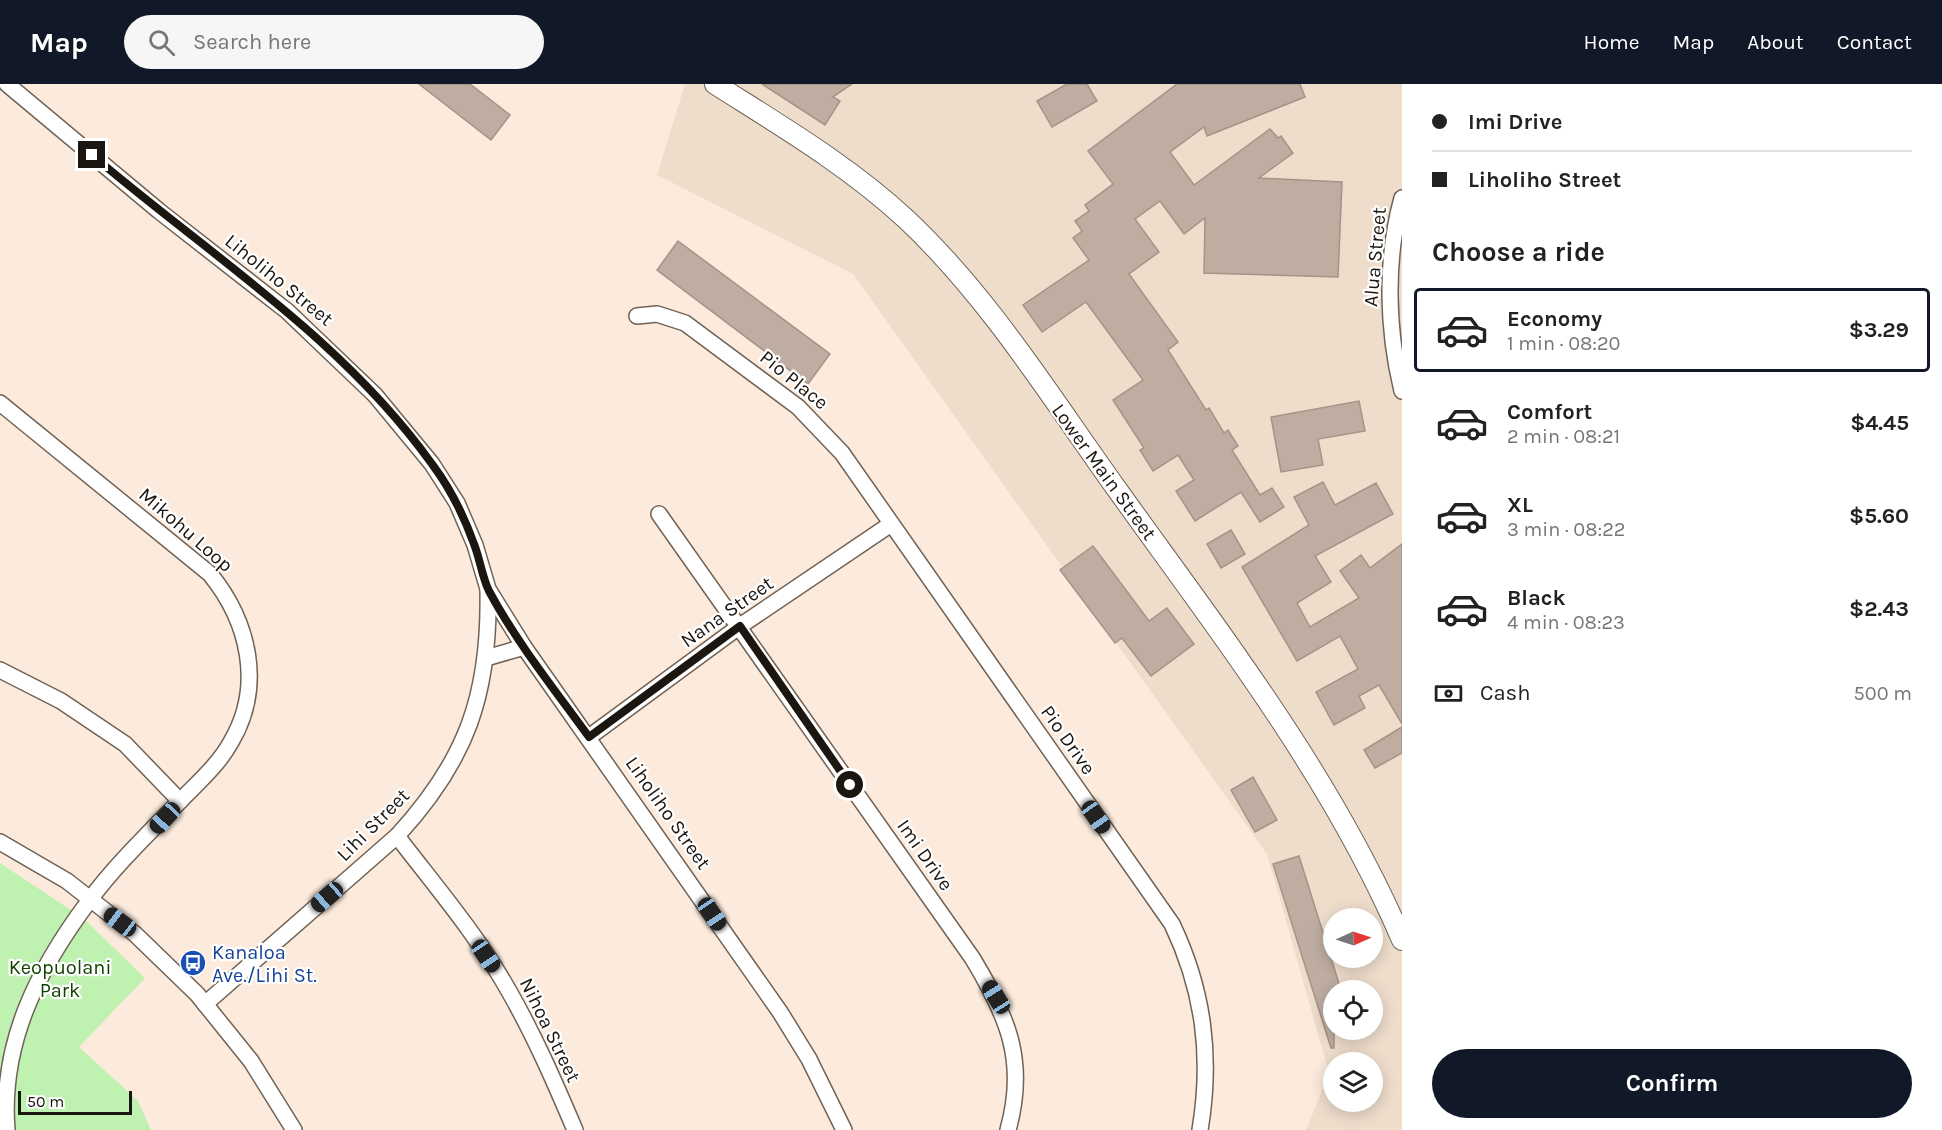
<!DOCTYPE html>
<html lang="en">
<head>
<meta charset="utf-8">
<style>
	:root { --surface:#fff; --page:#f6f6f6; --text:#222; --muted:#767676; --line:#e0e0e0; --accent:#111827 }
	body { margin:0; font-family:Karla,sans-serif; background:var(--page); color:var(--text); height:100vh; display:flex; flex-direction:column; font-size:22px; white-space:nowrap }
	* { box-sizing:border-box; margin:0 }
	p { font-size:20px; color:var(--muted) }
	.icon { flex:none; width:33px; height:33px; fill:none; stroke:currentColor; stroke-width:2; stroke-linecap:round; stroke-linejoin:round }
	.map { position:relative; flex:1; overflow:hidden }
	.drawer { display:flex; flex-direction:column; background:var(--surface); width:540px }
	.drawer>* { flex:none }
	.banner { display:grid; align-content:center; height:132px; padding:0 30px; background:var(--surface) }
	.needle { width:39px; rotate:87deg }
	.controls { position:absolute; left:1323px; top:824px; display:grid; gap:12px }
	.controls a { display:grid; place-items:center; width:60px; height:60px; border-radius:50%; background:var(--surface); box-shadow:0 3px 15px #0003; font-size:30px }
	.scale { position:absolute; left:18px; bottom:15px; width:114px; box-sizing:border-box; padding-left:6px; border:3px solid #1c1611; border-top:0; font-size:16px; line-height:21px; white-space:nowrap; color:#1c1611; -webkit-text-stroke:4px #fff; paint-order:stroke }
	.end { position:absolute; width:27px; height:27px; margin:-14px; border:8px solid #1c1611; background:#fff; box-shadow:0 0 0 3px #fff }
	.from { border-radius:50% }
	.car { position:absolute; width:18px; height:36px; margin:-18px -9px; border-radius:8px; box-shadow:0 0 4px 2px #0007; background:linear-gradient(#222 24%,#8ab4d8 0 40%,#222 0 76%,#8ab4d8 0 86%,#222 0) }
	.banner b { display:flex; align-items:center; gap:21px; height:57px; font-size:22px }
	.banner b+b { border-top:2px solid var(--line) }
	.banner i { width:15px; height:15px; background:var(--text) }
	ul { padding:0; list-style:none }
	li { display:flex; align-items:center; gap:18px; height:84px; margin:0 12px 9px; padding:0 18px; border:3px solid transparent; border-radius:6px }
	li div { flex:1 }
	li b { display:block; font-size:22px }
	li em { font-style:normal; font-weight:700 }
	li.current { border-color:var(--accent) }
	li>.icon { width:54px; height:54px; stroke-width:1.5 }
	h2 { padding:0 30px; font-size:27px; line-height:72px }
	.pay { display:flex; align-items:center; gap:15px; height:66px; padding:0 30px; font-size:22px }
	.pay p { margin-inline-start:auto }
	.primary-button { display:flex; gap:12px; margin-top:auto; padding:12px 30px }
	.primary-button a { flex:1; height:69px; border-radius:36px; background:var(--accent); color:#fff; font-size:24px; font-weight:700; line-height:69px; text-align:center }
	header { display:flex; align-items:center; gap:36px; box-sizing:border-box; height:84px; padding:0 30px; background:var(--accent); color:#fff }
	header strong { font-size:28px }
	nav { display:flex; gap:33px; margin-inline-start:auto; font-size:21px }
	.search { width:420px; height:54px; background:var(--page); display:flex; align-items:center; gap:15px; box-sizing:border-box; padding:0 21px; border-radius:33px; color:var(--muted); font-size:22px }
	main { display:flex; flex:1; min-height:0 }
	.map>svg:first-child { display:block }
	.commercial { fill:#efddcc; fill-rule:evenodd }
	.green { fill:#bff1b1 }
	.building { fill:#beada0; stroke:#a49387; stroke-width:1.5 }
	.lines { fill:none; stroke-linecap:round; stroke-linejoin:round }
	.minor-casing { stroke:#706255; stroke-width:18 }
	.tertiary-casing { stroke:#706255; stroke-width:22 }
	.minor { stroke:#fff; stroke-width:15 }
	.tertiary { stroke:#fff; stroke-width:20 }
	.route { stroke:#1c1611; stroke-width:8 }
	.labels { text-anchor:middle; dominant-baseline:central; stroke-width:4.5; stroke-linejoin:round; paint-order:stroke }
	.street-label { font-size:20px; fill:#1c1611; stroke:#fff }
	.transit-label { font-size:20px; fill:#164399; stroke:#fff; text-anchor:start }
	.park-label { font-size:20px; fill:#134200; stroke:#fff }
</style>
</head>
<body>
<header>
<strong>Map</strong>
<div class="search"><svg class="icon" aria-label="search" viewBox="0 0 24 24"><circle cx="10" cy="10" r="6"/><path d="M15 15l6 6"/></svg>Search here</div>
<nav><a>Home</a><a>Map</a><a>About</a><a>Contact</a></nav>
</header>
<main>
<div class="map">
<svg width="1402" height="1046" viewBox="0 0 1402 1046">
	<rect width="100%" height="100%" fill="#fcebdc"/>
	<path class="commercial" d="M685,0H1402V1046H1306L1329,989L1267,770L853,190L657,91ZM1334,834H1372V873H1334ZM1334,906H1372V945H1334ZM1334,978H1372V1017H1334Z"/>
	<polygon class="green" points="0,779 83,834 145,894 79,963 138,1017 151,1046 0,1046"/>
	<g class="building">
		<polygon points="419,0 470,0 510,31 491,56"/>
		<polygon points="762,0 852,0 833,13 840,17 825,41"/>
		<polygon points="1067,0 1087,0 1097,17 1052,43 1037,17"/>
		<polygon points="1177,0 1300,0 1305,13 1207,52 1204,43 1170,68 1194,101 1270,45 1278,54 1281,52 1293,69 1259,94 1342,98 1338,193 1204,189 1205,134 1184,150 1160,117 1135,135 1159,168 1129,190 1178,258 1168,266 1206,326 1209,324 1224,349 1228,346 1238,362 1232,366 1260,411 1272,404 1284,423 1260,438 1241,408 1195,437 1176,407 1194,396 1178,371 1153,387 1140,366 1144,364 1113,316 1143,296 1086,218 1042,248 1023,221 1089,176 1073,154 1082,147 1075,137 1089,127 1085,121 1113,100 1088,67"/>
		<polygon points="678,157 830,270 808,300 657,186"/>
		<polygon points="1359,317 1365,347 1318,355 1323,381 1281,388 1271,333"/>
		<polygon points="1323,398 1335,421 1376,399 1393,430 1315,472 1331,498 1297,519 1310,543 1359,514 1340,487 1361,471 1370,484 1402,460 1402,640 1379,601 1359,612 1365,624 1334,641 1316,608 1358,585 1340,552 1297,577 1242,483 1309,441 1294,413"/>
		<polygon points="1231,446 1245,470 1221,484 1207,460"/>
		<polygon points="1093,462 1149,537 1167,524 1194,560 1151,592 1122,554 1115,559 1060,486"/>
		<polygon points="1402,643 1402,669 1375,684 1364,666"/>
		<polygon points="1253,693 1277,736 1255,748 1231,706"/>
		<polygon points="1299,772 1341,906 1334,906 1334,964 1331,964 1273,780"/>
	</g>
	<g class="lines">
		<g class="minor-casing">
			<g id="minor">
				<polyline points="7,0 159,127 287,227 375,311 432,380 457,419 475,461 488,505 524,563 780,928 809,975 844,1046"/>
				<path d="M1402,114C1385,176 1387,245 1402,307"/>
				<path d="M637,232L657,230L685,239L798,323L842,369L1172,840C1204,907 1212,973 1200,1046"/>
				<path d="M0,319L210,490C249,538 264,602 231,658C220,678 203,694 187,710C155,743 115,781 89,817C38,885 0,959 7,1046"/>
				<path d="M659,430L973,875C1008,933 1027,978 1008,1046"/>
				<polyline points="486,574 524,563"/>
				<polyline points="0,586 61,617 125,660 180,717"/>
				<polyline points="589,653 740,542 891,440"/>
				<path d="M397,752C436,803 479,853 510,909C535,953 555,999 575,1046"/>
				<polyline points="0,758 67,797 135,850 197,910 251,977 294,1046"/>
				<path d="M205,920L397,752C467,676 490,610 488,507"/>
			</g>
		</g>
		<g class="tertiary-casing">
			<path id="tertiary" d="M715,0C781,42 849,82 906,135C989,213 1050,312 1116,404C1219,548 1332,692 1402,856"/>
		</g>
		<use href="#minor" class="minor"/>
		<use href="#tertiary" class="tertiary"/>
	</g>
	<g class="lines">
		<path class="route" d="M92,71C208,170 342,254 432,380C450,404 464,432 474,460C480,475 482,493 489,507C517,559 555,606 589,653L740,542L850,701"/>
	</g>
	<defs>
		<g id="bus-disc" transform="scale(1.35)"><circle r="9.5" fill="#1a4fb4" stroke="#fff"/><path d="M-5-6H5V4H4V6H2V4H-2V6H-4V4H-5ZM-3.5-4V0h7V-4ZM-3.5 1.2v1.5H-2V1.2ZM2 1.2v1.5H3.5V1.2Z" fill="#fff"/></g>
	</defs>
	<g fill-rule="evenodd">
		<use href="#bus-disc" x="193" y="879"/>
	</g>
	<g class="labels">
		<g class="street-label">
			<text transform="translate(1375 173) rotate(-85)">Alua Street</text>
			<text transform="translate(279 196) rotate(39)">Liholiho Street</text>
			<text transform="translate(794 296) rotate(39)">Pio Place</text>
			<text transform="translate(1104 388) rotate(54)">Lower Main Street</text>
			<text transform="translate(186 446) rotate(41)">Mikohu Loop</text>
			<text transform="translate(727 528) rotate(-35)">Nana Street</text>
			<text transform="translate(1068 656) rotate(55)">Pio Drive</text>
			<text transform="translate(668 729) rotate(55)">Liholiho Street</text>
			<text transform="translate(373 741) rotate(-45)">Lihi Street</text>
			<text transform="translate(925 771) rotate(55)">Imi Drive</text>
			<text transform="translate(550 946) rotate(64)">Nihoa Street</text>
		</g>
		<g class="transit-label">
			<text x="212" y="868">Kanaloa<tspan x="212" dy="23">Ave./Lihi St.</tspan></text>
		</g>
		<g class="park-label">
			<text x="60" y="883">Keopuolani<tspan x="60" dy="23">Park</tspan></text>
		</g>
	</g>
</svg>
<div class="controls">
<a><svg class="needle" viewBox="-14 -14 28 28"><path d="M0-13l5 13h-10z" fill="#e53935"/><path d="M0 13l5-13h-10z" fill="#767676"/></svg></a>
<a><svg class="icon" aria-label="locate" viewBox="0 0 24 24"><circle cx="12" cy="12" r="6"/><path d="M12 2v4M12 18v4M2 12h4M18 12h4"/></svg></a>
<a><svg class="icon" aria-label="layers" viewBox="0 0 24 24"><path d="M12 4l9 5-9 5-9-5zM3 14l9 5 9-5"/></svg></a>
</div>
<div class="scale">50 m</div>
<i class="end from" style="left:850px;top:701px"></i>
<i class="end" style="left:92px;top:71px"></i>
<i class="car" style="left:1096px;top:733px;rotate:145deg"></i>
<i class="car" style="left:165px;top:734px;rotate:223deg"></i>
<i class="car" style="left:327px;top:813px;rotate:229deg"></i>
<i class="car" style="left:712px;top:830px;rotate:146deg"></i>
<i class="car" style="left:120px;top:838px;rotate:307deg"></i>
<i class="car" style="left:486px;top:872px;rotate:146deg"></i>
<i class="car" style="left:996px;top:913px;rotate:328deg"></i>
</div>
<section class="drawer">
<div class="banner">
<b><i class="from"></i>Imi Drive</b>
<b><i></i>Liholiho Street</b>
</div>
<h2>Choose a ride</h2>
<ul>
<li class="current"><svg class="icon" aria-label="car" viewBox="0 0 24 24"><path d="M5 17H2v-5l4-1 3-4h7l3 4 3 1v5h-3M9 17h6M6 11h13"/><circle cx="7" cy="17" r="2"/><circle cx="17" cy="17" r="2"/></svg><div><b>Economy</b><p>1 min · 08:20</p></div><em>$3.29</em></li>
<li><svg class="icon" aria-label="car" viewBox="0 0 24 24"><path d="M5 17H2v-5l4-1 3-4h7l3 4 3 1v5h-3M9 17h6M6 11h13"/><circle cx="7" cy="17" r="2"/><circle cx="17" cy="17" r="2"/></svg><div><b>Comfort</b><p>2 min · 08:21</p></div><em>$4.45</em></li>
<li><svg class="icon" aria-label="car" viewBox="0 0 24 24"><path d="M5 17H2v-5l4-1 3-4h7l3 4 3 1v5h-3M9 17h6M6 11h13"/><circle cx="7" cy="17" r="2"/><circle cx="17" cy="17" r="2"/></svg><div><b>XL</b><p>3 min · 08:22</p></div><em>$5.60</em></li>
<li><svg class="icon" aria-label="car" viewBox="0 0 24 24"><path d="M5 17H2v-5l4-1 3-4h7l3 4 3 1v5h-3M9 17h6M6 11h13"/><circle cx="7" cy="17" r="2"/><circle cx="17" cy="17" r="2"/></svg><div><b>Black</b><p>4 min · 08:23</p></div><em>$2.43</em></li>
</ul>
<div class="pay"><svg class="icon" aria-label="cash" viewBox="0 0 24 24"><path d="M3 7h18v10H3z"/><circle cx="12" cy="12" r="2"/></svg>Cash<p>500 m</p></div>
<div class="primary-button"><a>Confirm</a></div>
</section>
</main>
</body>
</html>
